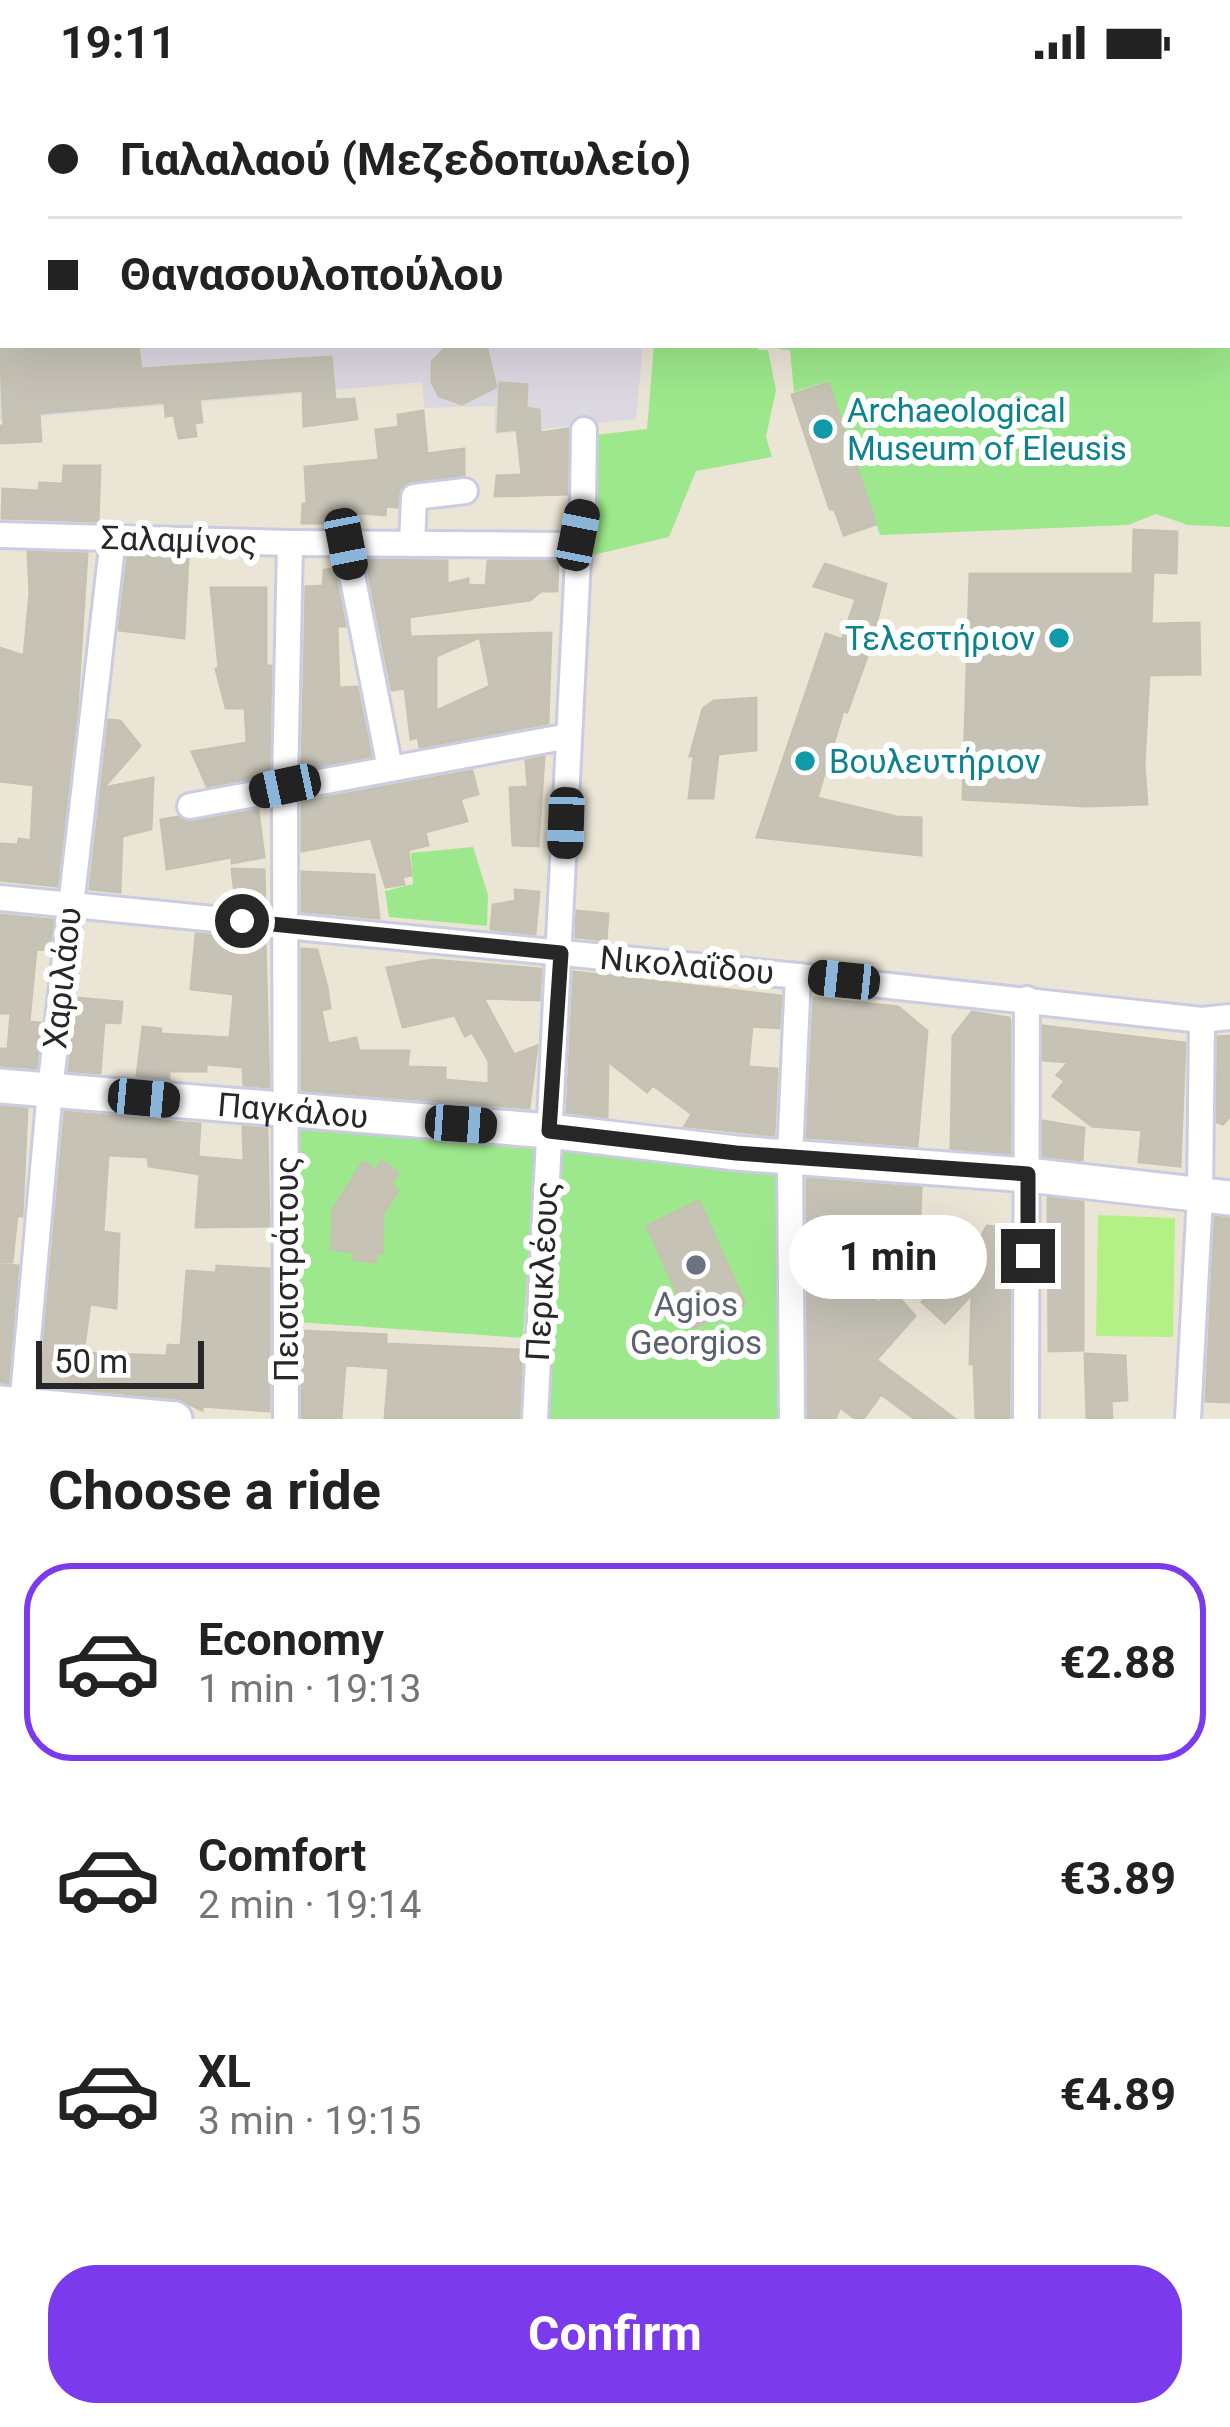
<!DOCTYPE html>
<html lang="en">
<head>
<meta charset="utf-8">
<style>
	:root { --surface:#fff; --page:#f6f6f6; --text:#222; --muted:#767676; --line:#e0e0e0; --accent:#7c3aed }
	body { margin:0; font-family:Roboto,sans-serif; background:var(--page); color:var(--text); height:100vh; display:flex; flex-direction:column; font-size:45px; white-space:nowrap }
	* { box-sizing:border-box; margin:0 }
	p { font-size:39px; color:var(--muted) }
	.icon { flex:none; width:66px; height:66px; fill:none; stroke:currentColor; stroke-width:2; stroke-linecap:round; stroke-linejoin:round }
	.map { position:relative; height:1335px; overflow:hidden }
	.drawer { display:flex; flex-direction:column; background:var(--surface); flex:1 }
	.drawer>* { flex:none }
	.guide { position:absolute; left:0px; top:0px; width:1230px; height:264px; box-shadow:0 12px 48px #0002; display:grid; align-content:center; height:264px; padding:0 48px; background:var(--surface) }
	.scale { position:absolute; left:36px; bottom:30px; width:168px; box-sizing:border-box; padding-left:12px; border:6px solid #272727; border-top:0; font-size:33px; line-height:42px; white-space:nowrap; color:#272727; -webkit-text-stroke:9px #fff; paint-order:stroke }
	.end { position:absolute; width:54px; height:54px; margin:-27px; border:15px solid #272727; background:#fff; box-shadow:0 0 0 6px #fff }
	.from { border-radius:50% }
	.bubble { position:absolute; height:84px; border-radius:42px; background:var(--surface); box-shadow:0 12px 48px #0002; font-size:39px; font-weight:700; line-height:84px; text-align:center }
	.car { position:absolute; width:36px; height:72px; margin:-36px -18px; border-radius:15px; box-shadow:0 0 9px 3px #0007; background:linear-gradient(#222 24%,#8ab4d8 0 40%,#222 0 76%,#8ab4d8 0 86%,#222 0) }
	.guide b { display:flex; align-items:center; gap:42px; height:114px; font-size:45px }
	.guide b+b { border-top:3px solid var(--line) }
	.guide i { width:30px; height:30px; background:var(--text) }
	ul { padding:0; list-style:none }
	li { display:flex; align-items:center; gap:36px; height:198px; margin:0 24px 18px; padding:0 24px; border:6px solid transparent; border-radius:48px }
	li div { flex:1 }
	li b { display:block; font-size:45px }
	li em { font-style:normal; font-weight:700 }
	li.on { border-color:var(--accent) }
	li>.icon { width:108px; height:108px; stroke-width:1.5 }
	h2 { padding:0 48px; font-size:54px; line-height:144px }
	.primary-button { display:flex; gap:24px; margin-top:auto; padding:24px 48px }
	.primary-button a { flex:1; height:138px; border-radius:48px; background:var(--accent); color:#fff; font-size:48px; font-weight:700; line-height:138px; text-align:center }
	.status { display:flex; justify-content:space-between; align-items:center; height:84px; padding:0 60px; background:var(--surface); direction:ltr }
	.status svg { height:33px; fill:currentColor }
	.map>svg:first-child { display:block }
	.industrial { fill:#dcd8e2 }
	.green { fill:#9de88c }
	.pitch { fill:#b3f186 }
	.building { fill:#c6c2b6; stroke:#c6c2b0; stroke-width:3; fill-rule:evenodd }
	.lines { fill:none; stroke-linecap:round; stroke-linejoin:round }
	.street-casing { stroke:#cbcce2; stroke-width:30 }
	.secondary-casing { stroke:#cbcce2; stroke-width:39 }
	.street { stroke:#fff; stroke-width:24 }
	.secondary { stroke:#fff; stroke-width:33 }
	.route { stroke:#272727; stroke-width:15 }
	.culture-dot { fill:#0f9aa8; stroke:#fff; stroke-width:4.5 }
	.worship-dot { fill:#6b7280; stroke:#fff; stroke-width:4.5 }
	.labels { text-anchor:middle; dominant-baseline:central; stroke-width:12; stroke-linejoin:round; paint-order:stroke }
	.culture-label { font-size:33px; fill:#0d838f; stroke:#fff; text-anchor:start }
	.street-label { font-size:33px; fill:#272727; stroke:#fff }
	.worship-label { font-size:33px; fill:#5b616d; stroke:#fff }
</style>
</head>
<body>
<div class="status"><b>19:11</b><svg viewBox="0 0 49 12"><path d="M0 12V9h3v3zM5 12V6h3v6zM10 12V3h3v9zM15 12V0h3v12zM26 1h20v11H26zM47 4h2v5h-2z"/></svg></div>
<div class="map">
<svg width="1230" height="1335" viewBox="0 0 1230 1335">
	<rect width="100%" height="100%" fill="#ebe5d6"/>
	<polygon class="industrial" points="0,0 668,0 3,3 3,261 643,261 636,335 495,350 495,322 424,324 422,298 0,336"/>
	<g class="green">
		<polygon points="675,0 1230,0 1230,443 1188,441 1156,430 1128,441 880,451 828,297 794,308 790,266 779,265 779,261 1227,261 1227,3"/>
		<polygon points="654,261 757,261 758,266 768,266 776,306 766,353 772,373 696,387 669,453 593,471 595,351 647,345"/>
		<polygon points="473,763 488,811 487,842 389,833 385,807 413,800 411,769"/>
		<polygon points="296,1037 536,1055 523,1254 298,1238"/>
		<polygon points="559,1060 782,1085 782,1335 544,1335"/>
	</g>
	<polygon class="pitch" points="1098,1131 1175,1134 1173,1253 1096,1252"/>
	<g class="building">
		<polygon points="0,261 138,261 141,285 331,273 335,316 354,315 357,335 304,342 303,306 199,315 202,338 194,339 196,352 179,354 174,331 166,332 165,318 39,329 41,357 0,359 0,342 4,342"/>
		<polygon points="448,261 486,261 496,303 462,320 439,312 432,298 432,278"/>
		<polygon points="500,299 527,301 526,324 539,326 540,349 568,345 567,410 495,412 497,392 522,391 517,345 498,347"/>
		<polygon points="828,299 876,440 844,451 835,426 830,425 792,311"/>
		<polygon points="423,327 427,370 464,365 464,391 406,399 399,406 397,423 386,422 385,431 335,427 335,439 302,439 303,420 307,420 305,383 379,376 376,346 399,343 398,331"/>
		<polygon points="64,382 100,382 98,437 2,434 3,405 39,407 40,399 63,400"/>
		<polygon points="1134,446 1177,448 1176,489 1153,488 1151,540 1199,539 1200,590 1149,591 1144,680 1147,720 1086,722 963,715 970,490 1133,490"/>
		<polygon points="28,468 87,470 77,625 57,802 0,796 0,760 18,761 19,755 31,757 34,701 0,697 0,564 24,572 30,509"/>
		<polygon points="128,471 188,473 184,554 119,546"/>
		<path d="M366,476L447,477V500L468,495V501L486,502L488,477H558L557,507H541L530,516L409,533L410,553L551,549L548,639L420,663L418,653L411,655L405,604L392,606ZM480,553L490,602L436,627V572Z"/>
		<polygon points="825,480 886,500 869,567 847,628 843,627 817,714 897,733 921,734 921,771 757,753 826,550 842,556 856,515 814,502"/>
		<polygon points="334,485 345,542 337,542 339,604 357,603 371,672 302,685 306,503 323,502 324,486"/>
		<polygon points="211,504 266,504 266,582 271,582 269,691 207,702 192,668 247,659 245,624 226,624 216,585 219,584"/>
		<polygon points="756,614 756,666 718,670 713,714 689,714 694,672 690,672 703,625 714,617"/>
		<polygon points="109,636 120,637 140,662 103,704 153,694 151,745 122,752 120,808 90,805"/>
		<polygon points="544,673 538,762 513,761 510,704 528,703 526,677"/>
		<polygon points="472,687 478,710 460,715 467,737 425,748 428,761 408,766 411,791 402,793 404,800 386,803 371,754 302,767 302,718"/>
		<polygon points="258,726 264,773 232,779 232,773 167,785 161,736 178,733 193,738"/>
		<polygon points="232,785 264,786 265,823 236,820"/>
		<polygon points="302,788 374,791 379,834 302,827"/>
		<polygon points="515,806 539,808 535,850 491,845 493,821 516,817"/>
		<polygon points="577,827 608,830 606,856 576,853"/>
		<polygon points="0,831 53,836 49,866 36,865 29,938 41,939 36,984 0,981 0,965 8,965 11,929 0,929"/>
		<polygon points="196,850 265,856 269,1003 244,1001 243,983 206,980 206,987 169,987 169,995 137,992 143,943 161,945 160,950 230,954 234,910 191,905"/>
		<polygon points="302,865 317,866 327,903 330,924 321,926 328,960 356,954 359,967 409,967 407,983 445,984 445,996 489,1000 489,977 472,948 465,952 455,931 403,943 387,884 432,876 541,885 539,916 483,914 514,971 537,962 529,1024 302,1006"/>
		<polygon points="574,888 781,912 779,944 752,942 748,983 777,985 774,1051 685,1042 692,1030 653,1001 647,1008 608,977 607,1033 567,1028"/>
		<polygon points="77,914 122,918 120,939 104,938 100,989 69,987"/>
		<polygon points="814,914 898,923 927,947 917,1062 807,1053"/>
		<polygon points="972,928 1009,934 1010,938 1010,1069 951,1064 953,952"/>
		<polygon points="1043,942 1185,959 1180,1082 1139,1078 1142,1046 1092,1042 1053,1012 1065,997 1057,991 1069,978 1043,976"/>
		<polygon points="1230,952 1230,1032 1223,1040 1217,1038 1218,953"/>
		<polygon points="0,1023 27,1025 22,1132 17,1131 12,1178 0,1178"/>
		<polygon points="65,1028 200,1040 198,1073 244,1077 243,1043 267,1045 269,1142 196,1143 200,1090 149,1082 148,1073 108,1071 103,1148 119,1150 116,1224 90,1220 83,1269 167,1272 168,1261 181,1262 187,1187 216,1189 217,1182 269,1185 269,1327 202,1322 202,1326 177,1314 40,1302"/>
		<polygon points="1043,1037 1084,1044 1082,1076 1043,1072"/>
		<polygon points="382,1077 398,1089 390,1100 398,1106 383,1130 382,1169 377,1168 375,1178 354,1176 354,1168 331,1165 333,1125 363,1078 376,1086"/>
		<polygon points="807,1095 921,1104 920,1132 900,1154 857,1152 856,1195 878,1219 892,1206 915,1232 876,1276 955,1335 915,1335 881,1310 863,1335 856,1335 840,1323 835,1335 808,1335"/>
		<polygon points="1048,1114 1083,1118 1083,1266 1049,1267"/>
		<polygon points="699,1117 745,1220 693,1244 647,1142"/>
		<polygon points="1215,1133 1230,1135 1230,1318 1206,1317"/>
		<polygon points="987,1142 1010,1144 1009,1335 976,1335 974,1280 970,1280 972,1210 945,1239 922,1218 949,1189 963,1202 965,1181"/>
		<polygon points="0,1181 18,1182 8,1299 0,1298"/>
		<polygon points="302,1247 386,1251 386,1260 522,1266 519,1335 385,1335 389,1284 345,1281 341,1335 302,1334"/>
		<polygon points="1085,1270 1125,1272 1127,1316 1111,1317 1112,1335 1087,1335"/>
	</g>
	<g class="lines">
		<g class="street-casing">
			<g id="street">
				<polyline points="0,451 290,459 562,461 573,465"/>
				<polyline points="346,460 390,684"/>
				<polyline points="412,460 414,413 465,407"/>
				<polyline points="573,465 583,420 584,346"/>
				<polyline points="190,722 569,652"/>
				<polyline points="0,814 798,892 1202,936 1230,933"/>
				<polyline points="21,1335 50,1006 113,454"/>
				<polyline points="286,1335 285,702 290,459"/>
				<polyline points="535,1335 578,476 573,465"/>
				<polyline points="792,1335 790,1072 798,892"/>
				<polyline points="1026,1335 1027,915"/>
				<polyline points="1188,1335 1200,1112 1202,936"/>
			</g>
		</g>
		<g class="secondary-casing">
			<g id="secondary">
				<path id="s1" d="M0,1002L549,1047L736,1069L1028,1091L1230,1114"/>
				<polyline points="0,1319 175,1335"/>
			</g>
		</g>
		<use href="#street" class="street"/>
		<use href="#secondary" class="secondary"/>
	</g>
	<g class="lines">
		<polyline class="route" points="242,837 561,869 549,1047 736,1069 1028,1090 1028,1172"/>
	</g>
	<g class="culture-dot">
		<circle cx="823" cy="345" r="12"/>
		<circle cx="1059" cy="554" r="12"/>
		<circle cx="805" cy="677" r="12"/>
	</g>
	<circle class="worship-dot" cx="696" cy="1181" r="12"/>
	<g class="labels">
		<g class="culture-label">
			<text x="847" y="326">Archaeological<tspan x="847" dy="38">Museum of Eleusis</tspan></text>
			<text x="1035" y="554" text-anchor="end">Τελεστήριον</text>
			<text x="829" y="677">Βουλευτήριον</text>
		</g>
		<g class="street-label">
			<text transform="translate(179 456) rotate(2)">Σαλαμίνος</text>
			<text transform="translate(687 881) rotate(5)">Νικολαΐδου</text>
			<text transform="translate(62 894) rotate(-84)">Χαριλάου</text>
			<text stroke="none"><textPath href="#s1" startOffset="294">Παγκάλου</textPath></text>
			<text transform="translate(286 1185) rotate(-90)">Πεισιστράτους</text>
			<text transform="translate(542 1187) rotate(-87)">Περικλέους</text>
		</g>
		<g class="worship-label">
			<text x="696" y="1220">Agios<tspan x="696" dy="38">Georgios</tspan></text>
		</g>
	</g>
</svg>
<div class="scale">50 m</div>
<i class="end from" style="left:242px;top:837px"></i>
<i class="end" style="left:1028px;top:1172px"></i>
<div class="bubble" style="left:789px;top:1131px;width:198px">1 min</div>
<i class="car" style="left:578px;top:451px;rotate:11deg"></i>
<i class="car" style="left:346px;top:460px;rotate:169deg"></i>
<i class="car" style="left:285px;top:702px;rotate:258deg"></i>
<i class="car" style="left:566px;top:739px;rotate:182deg"></i>
<i class="car" style="left:844px;top:896px;rotate:276deg"></i>
<i class="car" style="left:144px;top:1014px;rotate:95deg"></i>
<i class="car" style="left:461px;top:1040px;rotate:94deg"></i>
<div class="guide">
<b><i class="from"></i>Γιαλαλαού (Μεζεδοπωλείο)</b>
<b><i></i>Θανασουλοπούλου</b>
</div>
</div>
<section class="drawer">
<h2>Choose a ride</h2>
<ul>
<li class="on"><svg class="icon" aria-label="car" viewBox="0 0 24 24"><path d="M5 17H2v-5l4-1 3-4h7l3 4 3 1v5h-3M9 17h6M6 11h13"/><circle cx="7" cy="17" r="2"/><circle cx="17" cy="17" r="2"/></svg><div><b>Economy</b><p>1 min · 19:13</p></div><em>€2.88</em></li>
<li><svg class="icon" aria-label="car" viewBox="0 0 24 24"><path d="M5 17H2v-5l4-1 3-4h7l3 4 3 1v5h-3M9 17h6M6 11h13"/><circle cx="7" cy="17" r="2"/><circle cx="17" cy="17" r="2"/></svg><div><b>Comfort</b><p>2 min · 19:14</p></div><em>€3.89</em></li>
<li><svg class="icon" aria-label="car" viewBox="0 0 24 24"><path d="M5 17H2v-5l4-1 3-4h7l3 4 3 1v5h-3M9 17h6M6 11h13"/><circle cx="7" cy="17" r="2"/><circle cx="17" cy="17" r="2"/></svg><div><b>XL</b><p>3 min · 19:15</p></div><em>€4.89</em></li>
</ul>
<div class="primary-button"><a>Confirm</a></div>
</section>
</body>
</html>
